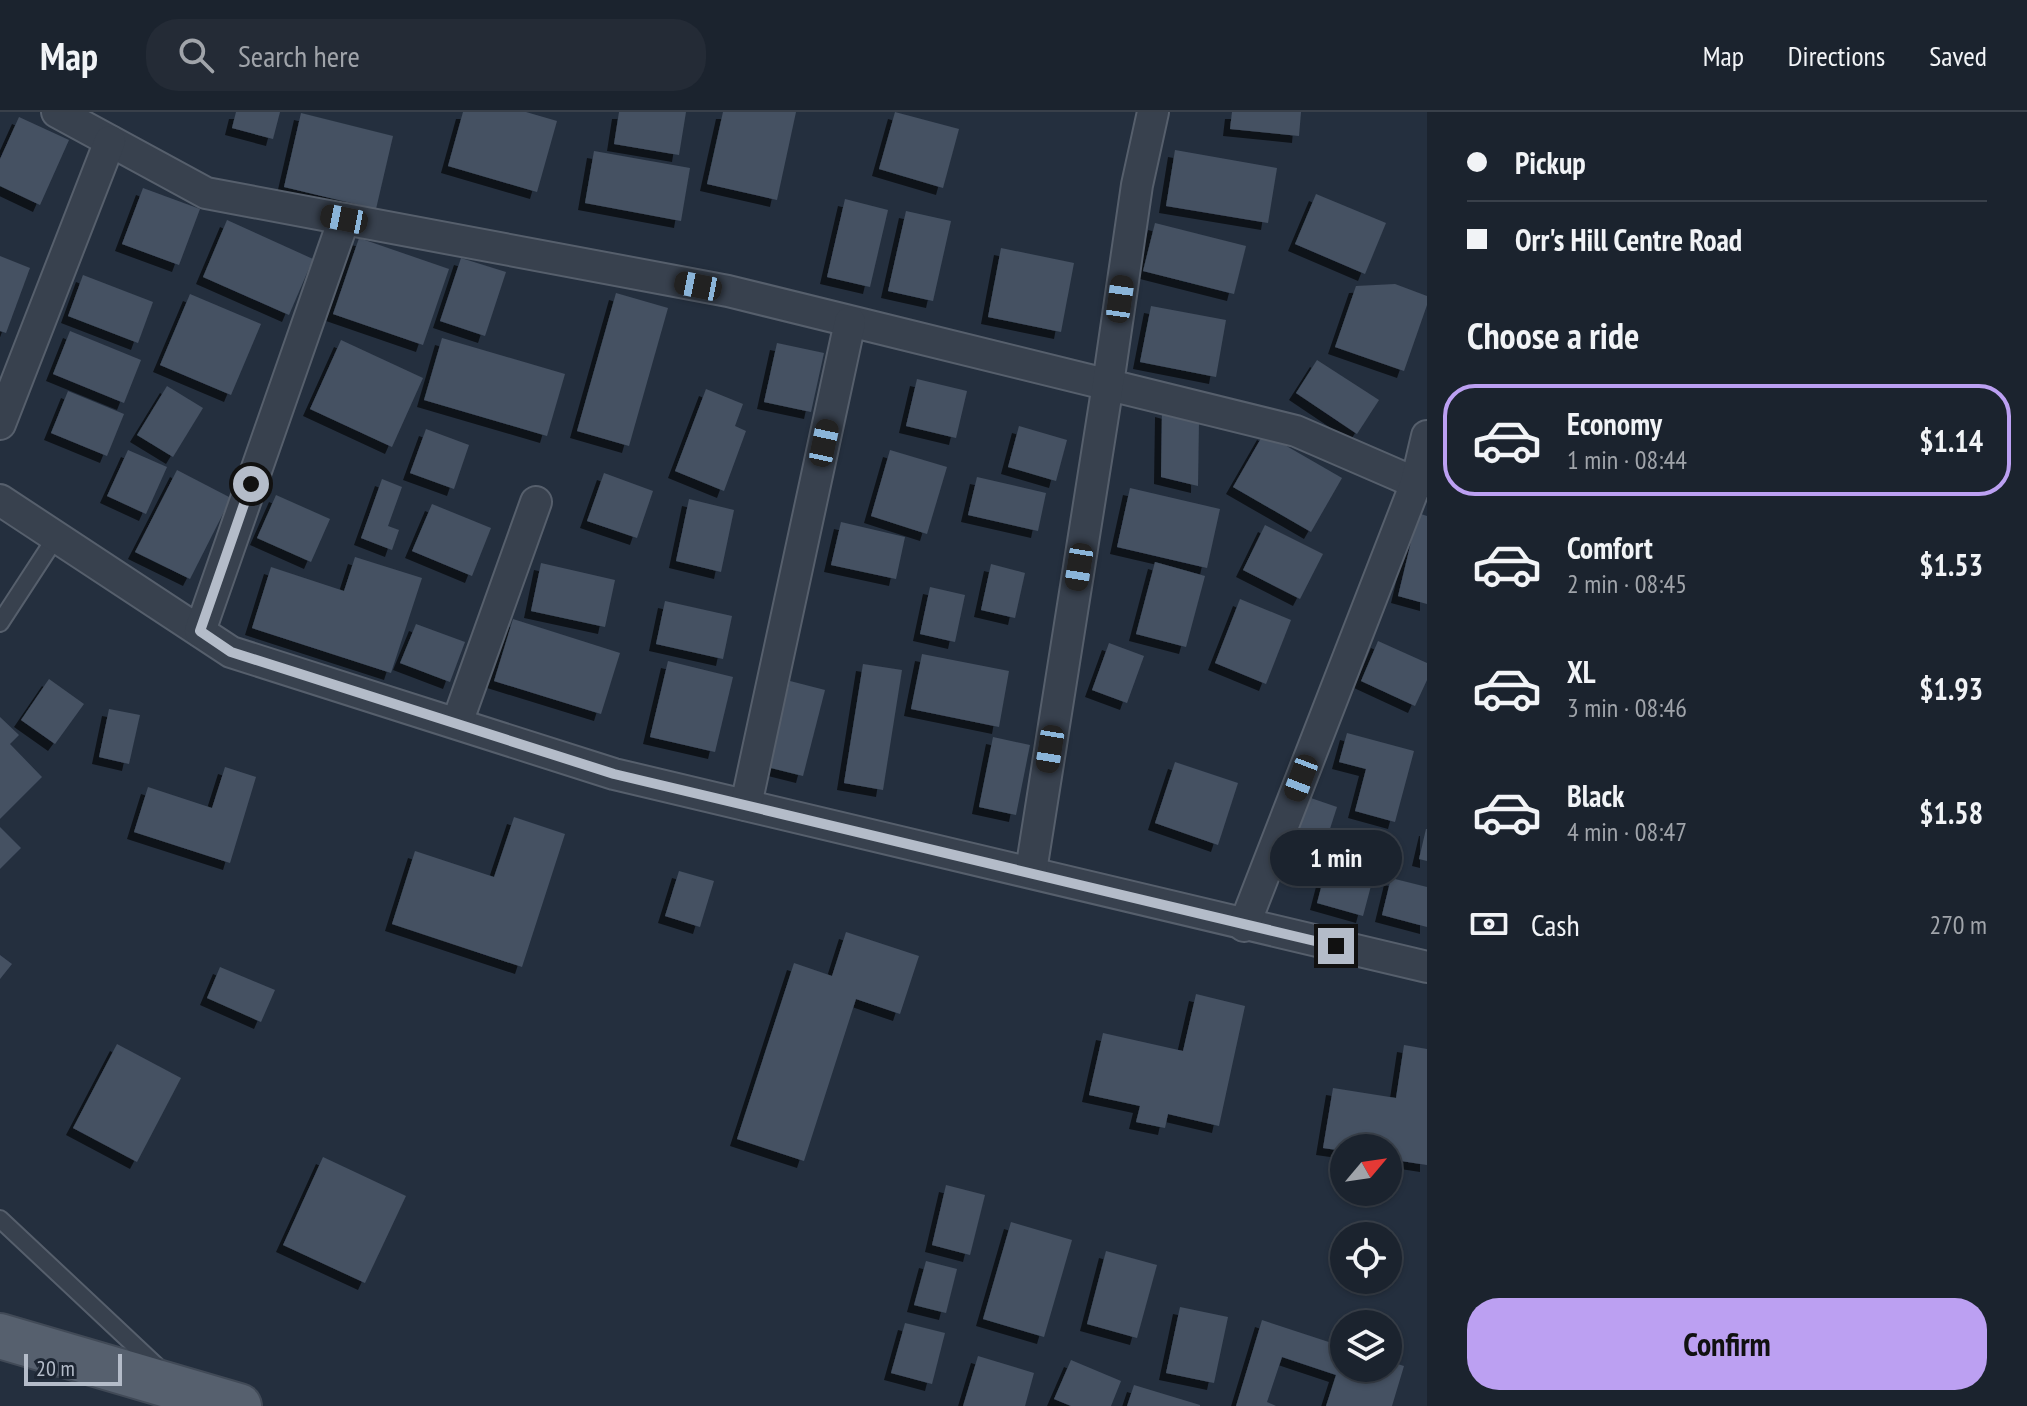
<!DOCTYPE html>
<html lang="en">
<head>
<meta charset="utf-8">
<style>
	:root { --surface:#1b232e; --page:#242b36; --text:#f1f3f6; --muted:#a0a4aa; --line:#39404a; --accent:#bca0f2 }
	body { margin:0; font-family:"PT Sans Narrow",sans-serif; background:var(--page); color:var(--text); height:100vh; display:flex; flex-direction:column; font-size:30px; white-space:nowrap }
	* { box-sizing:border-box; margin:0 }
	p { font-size:26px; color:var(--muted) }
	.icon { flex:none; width:44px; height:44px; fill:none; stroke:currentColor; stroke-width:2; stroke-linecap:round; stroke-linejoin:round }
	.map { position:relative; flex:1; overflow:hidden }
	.details { display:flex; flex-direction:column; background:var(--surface); width:600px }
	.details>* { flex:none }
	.top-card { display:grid; align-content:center; height:176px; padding:0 40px; background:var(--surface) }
	.needle { width:52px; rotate:61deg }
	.controls { position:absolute; left:1330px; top:1022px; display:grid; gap:16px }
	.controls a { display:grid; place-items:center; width:72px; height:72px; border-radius:50%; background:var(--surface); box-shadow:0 2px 6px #0004,0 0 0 2px var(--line); font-size:40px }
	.scale { position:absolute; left:24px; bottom:20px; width:98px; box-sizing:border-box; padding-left:8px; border:4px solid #b4bcc9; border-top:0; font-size:22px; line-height:28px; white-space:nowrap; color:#b4bcc9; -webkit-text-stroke:6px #1d2633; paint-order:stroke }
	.end { position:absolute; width:36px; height:36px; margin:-18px; border:10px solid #b4bcc9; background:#111; box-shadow:0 0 0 4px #111 }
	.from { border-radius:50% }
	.bubble { position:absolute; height:56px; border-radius:28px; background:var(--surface); box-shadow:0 2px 6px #0004,0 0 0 2px var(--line); font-size:26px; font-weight:700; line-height:56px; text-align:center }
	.car { position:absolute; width:24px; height:48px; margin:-24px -12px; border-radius:10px; box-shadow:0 0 6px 2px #0007; background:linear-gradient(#222 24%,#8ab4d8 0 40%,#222 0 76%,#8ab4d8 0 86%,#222 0) }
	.top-card b { display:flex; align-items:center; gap:28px; height:76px; font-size:30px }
	.top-card b+b { border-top:2px solid var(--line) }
	.top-card i { width:20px; height:20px; background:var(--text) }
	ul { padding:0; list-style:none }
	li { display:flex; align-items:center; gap:24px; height:112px; margin:0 16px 12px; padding:0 24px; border:4px solid transparent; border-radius:32px }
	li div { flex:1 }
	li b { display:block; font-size:30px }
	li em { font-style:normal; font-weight:700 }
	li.current { border-color:var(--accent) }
	li>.icon { width:72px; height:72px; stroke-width:1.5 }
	h2 { padding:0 40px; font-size:36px; line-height:96px }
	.pay { display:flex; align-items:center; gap:20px; height:88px; padding:0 40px; font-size:30px }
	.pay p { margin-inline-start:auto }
	.primary-button { display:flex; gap:16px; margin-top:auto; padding:16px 40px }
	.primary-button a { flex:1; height:92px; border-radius:32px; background:var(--accent); color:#111; font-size:32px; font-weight:700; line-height:92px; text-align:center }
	header { display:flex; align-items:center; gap:48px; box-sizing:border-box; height:112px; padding:0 40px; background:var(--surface); border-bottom:2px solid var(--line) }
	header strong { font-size:38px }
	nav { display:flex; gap:44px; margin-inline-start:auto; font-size:28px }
	.search { width:560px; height:72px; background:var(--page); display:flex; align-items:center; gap:20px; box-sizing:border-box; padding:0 28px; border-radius:32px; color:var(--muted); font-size:30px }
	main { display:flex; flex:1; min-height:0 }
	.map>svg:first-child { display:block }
	.building { fill:#455162; filter:url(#shadow) }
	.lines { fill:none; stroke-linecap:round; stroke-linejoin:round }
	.service-casing { stroke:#565f6c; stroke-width:20 }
	.minor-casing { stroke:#565f6c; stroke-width:34 }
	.primary-casing { stroke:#414a57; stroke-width:48 }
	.service { stroke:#38414e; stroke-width:16 }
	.minor { stroke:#38414e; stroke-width:30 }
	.primary { stroke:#56606e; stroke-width:44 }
	.route { stroke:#b4bcc9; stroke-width:10 }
</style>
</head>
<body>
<header>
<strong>Map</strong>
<div class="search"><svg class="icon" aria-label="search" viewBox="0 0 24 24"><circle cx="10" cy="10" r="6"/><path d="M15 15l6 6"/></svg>Search here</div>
<nav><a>Map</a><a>Directions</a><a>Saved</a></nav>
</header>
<main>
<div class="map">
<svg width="1427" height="1294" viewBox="0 0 1427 1294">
	<defs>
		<filter id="shadow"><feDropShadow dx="-7" dy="7" stdDeviation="0" flood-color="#0009"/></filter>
	</defs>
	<rect width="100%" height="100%" fill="#242f3e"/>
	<g class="building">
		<polygon points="236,0 280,0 273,27 232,16"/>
		<polygon points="463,0 526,0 557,9 537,80 448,54"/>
		<polygon points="619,0 686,0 679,43 614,32"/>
		<polygon points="723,0 796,0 777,88 707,72"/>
		<polygon points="895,0 959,17 943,76 879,57"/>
		<polygon points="1232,0 1301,0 1299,24 1230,17"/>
		<polygon points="301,1 393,24 376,97 284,75"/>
		<polygon points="19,5 69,28 40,93 0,74 0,47"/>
		<polygon points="1175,38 1277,56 1268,111 1166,94"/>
		<polygon points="594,39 690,56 681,109 585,91"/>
		<polygon points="143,76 200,97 179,153 122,132"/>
		<polygon points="1316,82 1386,111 1365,162 1295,132"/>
		<polygon points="845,87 888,98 870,175 827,165"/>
		<polygon points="906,99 951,109 933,189 888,179"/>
		<polygon points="227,108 313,147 289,203 203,165"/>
		<polygon points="1155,111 1246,134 1234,182 1143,159"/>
		<polygon points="359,126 449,157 423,233 333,202"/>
		<polygon points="1001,136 1074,151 1061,220 988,205"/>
		<polygon points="0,144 30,156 6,221 0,219"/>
		<polygon points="461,146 506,160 485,224 440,209"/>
		<polygon points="83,163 153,190 138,231 68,204"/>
		<polygon points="1395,172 1427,184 1427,193 1404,259 1335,235 1356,174"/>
		<polygon points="616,181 668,196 629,334 577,319"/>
		<polygon points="190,182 261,212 231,283 160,253"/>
		<polygon points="1151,194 1226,208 1216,265 1140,250"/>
		<polygon points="70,219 141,248 124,291 53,262"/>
		<polygon points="442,226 565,262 547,324 424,288"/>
		<polygon points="341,228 423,266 392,335 310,297"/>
		<polygon points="777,231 824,241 811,300 764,290"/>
		<polygon points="1317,248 1379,288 1357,322 1296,281"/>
		<polygon points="917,267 967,279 956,326 906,314"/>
		<polygon points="167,274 203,296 173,345 137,323"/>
		<polygon points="706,277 743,292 735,314 746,319 724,379 675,359"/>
		<polygon points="68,279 124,302 107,344 51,321"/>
		<polygon points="1162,298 1199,308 1198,374 1161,365"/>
		<polygon points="1019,314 1067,328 1056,369 1008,355"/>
		<polygon points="426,317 469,333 454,377 410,361"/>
		<polygon points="1264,321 1342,366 1311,420 1233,375"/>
		<polygon points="128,338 167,355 146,402 107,384"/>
		<polygon points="890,338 947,355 927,422 871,404"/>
		<polygon points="177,358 231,386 190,467 135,440"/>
		<polygon points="604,361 653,379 637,426 587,409"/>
		<polygon points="977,365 1046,381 1038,419 968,403"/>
		<polygon points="382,367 402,375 388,414 399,418 392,438 361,426"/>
		<polygon points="1130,376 1220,397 1207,456 1117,435"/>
		<polygon points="276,383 330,407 311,450 257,426"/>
		<polygon points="689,387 734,398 721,460 676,449"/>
		<polygon points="432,392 491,416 472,464 412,439"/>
		<polygon points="1418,401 1427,404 1427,492 1398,484"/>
		<polygon points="841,410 905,425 896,467 831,453"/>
		<polygon points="1265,413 1323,442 1300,487 1243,458"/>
		<polygon points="355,445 422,466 391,561 252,516 271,455 344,479"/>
		<polygon points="1155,450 1205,464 1186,535 1136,522"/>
		<polygon points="541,451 615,468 605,515 531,499"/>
		<polygon points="991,452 1025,461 1015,506 981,498"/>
		<polygon points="930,475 965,483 955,530 920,522"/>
		<polygon points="1240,487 1291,508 1266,572 1215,551"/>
		<polygon points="665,489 732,504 723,547 656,532"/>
		<polygon points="513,507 620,541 601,602 494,569"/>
		<polygon points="416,512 465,530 450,570 400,551"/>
		<polygon points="1378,529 1427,551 1427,568 1415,594 1361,569"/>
		<polygon points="1109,531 1144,544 1127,591 1092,578"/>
		<polygon points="922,542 1009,559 999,615 911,597"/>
		<polygon points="668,549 733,565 715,640 650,625"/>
		<polygon points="863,552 902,558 883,678 844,671"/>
		<polygon points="49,567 84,592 55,632 21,608"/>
		<polygon points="790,569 825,578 803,664 767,655"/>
		<polygon points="109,597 140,603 129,652 99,645"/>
		<polygon points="0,605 19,623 10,632 42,665 0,707"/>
		<polygon points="1347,621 1414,639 1395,710 1355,699 1366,657 1339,650"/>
		<polygon points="993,625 1030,633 1016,703 979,695"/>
		<polygon points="1175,650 1238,671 1218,733 1155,711"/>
		<polygon points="225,655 256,665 230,751 134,720 148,675 212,696"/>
		<polygon points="1305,684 1337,695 1327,726 1295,716"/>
		<polygon points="514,705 565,722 522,855 392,812 415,739 494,765"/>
		<polygon points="0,715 21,736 0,757"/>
		<polygon points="1426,717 1427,717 1427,749 1419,747"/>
		<polygon points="1330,741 1353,747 1349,764 1372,770 1363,804 1317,791"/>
		<polygon points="679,759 714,769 700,815 665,804"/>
		<polygon points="1391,766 1427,775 1427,815 1382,803"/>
		<polygon points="846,820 919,844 900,902 856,887 804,1049 737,1027 794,851 832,864"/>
		<polygon points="0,843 12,852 0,867"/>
		<polygon points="220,855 275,878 261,910 207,886"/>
		<polygon points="1196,882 1245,894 1219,1014 1168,1002 1165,1016 1136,1010 1140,994 1089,983 1103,921 1183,939"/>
		<polygon points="117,932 181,966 137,1050 73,1016"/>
		<polygon points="1404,933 1427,937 1427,1053 1388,1047 1388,1036 1344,1036 1344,1039 1323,1036 1333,976 1396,986"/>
		<polygon points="323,1045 406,1084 365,1171 283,1133"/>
		<polygon points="946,1073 985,1083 970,1143 932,1133"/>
		<polygon points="1011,1110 1072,1128 1044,1225 983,1207"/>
		<polygon points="1106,1139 1157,1153 1137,1226 1087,1212"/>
		<polygon points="926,1149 957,1157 946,1201 914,1193"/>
		<polygon points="1180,1195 1228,1205 1214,1271 1166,1261"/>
		<polygon points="1262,1208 1344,1235 1344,1256 1388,1256 1388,1249 1404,1254 1392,1294 1326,1294 1336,1263 1282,1245 1267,1290 1276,1294 1236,1294"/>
		<polygon points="905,1211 945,1221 932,1272 891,1261"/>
		<polygon points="978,1244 1034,1261 1025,1294 963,1294"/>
		<polygon points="1071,1248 1121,1269 1111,1294 1071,1294 1054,1287"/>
		<polygon points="1134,1273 1200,1293 1200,1294 1127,1294"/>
	</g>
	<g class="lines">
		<g class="service-casing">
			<g id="service">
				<polyline points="0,511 56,425"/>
				<polyline points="0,1107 162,1259"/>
			</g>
		</g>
		<g class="minor-casing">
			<g id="minor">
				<polyline points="57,0 206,81 728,179 1296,319 1416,371 1427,370"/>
				<polyline points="0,312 110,29"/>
				<polyline points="0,388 231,540 614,662 1427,855"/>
				<polyline points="200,519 344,107"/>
				<polyline points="457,611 536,390"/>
				<polyline points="746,693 850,210"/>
				<polyline points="1031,759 1108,272 1137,73 1153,0"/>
				<polyline points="1244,814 1416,371 1427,324"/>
			</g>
		</g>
		<g class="primary-casing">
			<polyline id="primary" points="0,1224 239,1294"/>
		</g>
		<use href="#service" class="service"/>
		<use href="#minor" class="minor"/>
		<use href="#primary" class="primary"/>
	</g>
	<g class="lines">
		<polyline class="route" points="251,372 200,519 231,540 614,662 1336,834"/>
	</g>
</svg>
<div class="controls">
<a><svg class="needle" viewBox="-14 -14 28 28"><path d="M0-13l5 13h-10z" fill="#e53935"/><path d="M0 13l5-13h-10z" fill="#a0a4aa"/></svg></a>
<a><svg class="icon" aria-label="locate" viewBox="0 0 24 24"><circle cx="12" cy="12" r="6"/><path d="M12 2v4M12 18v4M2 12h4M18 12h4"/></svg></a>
<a><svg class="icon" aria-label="layers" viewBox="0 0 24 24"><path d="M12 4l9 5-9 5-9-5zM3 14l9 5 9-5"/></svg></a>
</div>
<div class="scale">20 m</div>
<i class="end from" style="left:251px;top:372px"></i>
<i class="end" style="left:1336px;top:834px"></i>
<div class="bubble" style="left:1270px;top:718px;width:132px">1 min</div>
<i class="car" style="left:344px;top:107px;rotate:281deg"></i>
<i class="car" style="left:698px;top:174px;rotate:281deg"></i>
<i class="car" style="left:1120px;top:187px;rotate:8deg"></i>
<i class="car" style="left:824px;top:331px;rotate:12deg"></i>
<i class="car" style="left:1079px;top:455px;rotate:189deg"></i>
<i class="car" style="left:1050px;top:637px;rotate:189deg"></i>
<i class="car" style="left:1301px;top:666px;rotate:201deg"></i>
</div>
<section class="details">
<div class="top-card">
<b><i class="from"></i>Pickup</b>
<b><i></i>Orr's Hill Centre Road</b>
</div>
<h2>Choose a ride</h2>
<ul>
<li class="current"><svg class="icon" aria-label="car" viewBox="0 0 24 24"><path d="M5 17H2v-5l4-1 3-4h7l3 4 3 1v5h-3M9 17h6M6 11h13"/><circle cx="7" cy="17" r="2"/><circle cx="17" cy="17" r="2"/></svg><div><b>Economy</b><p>1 min · 08:44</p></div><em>$1.14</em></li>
<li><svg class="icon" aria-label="car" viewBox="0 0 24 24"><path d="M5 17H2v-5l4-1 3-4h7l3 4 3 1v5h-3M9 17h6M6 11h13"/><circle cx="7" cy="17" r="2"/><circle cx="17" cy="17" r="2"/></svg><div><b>Comfort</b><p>2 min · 08:45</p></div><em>$1.53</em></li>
<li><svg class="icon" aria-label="car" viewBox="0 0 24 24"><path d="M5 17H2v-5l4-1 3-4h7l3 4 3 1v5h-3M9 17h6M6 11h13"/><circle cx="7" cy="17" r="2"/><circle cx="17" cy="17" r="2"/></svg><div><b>XL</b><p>3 min · 08:46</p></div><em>$1.93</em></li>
<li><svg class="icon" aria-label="car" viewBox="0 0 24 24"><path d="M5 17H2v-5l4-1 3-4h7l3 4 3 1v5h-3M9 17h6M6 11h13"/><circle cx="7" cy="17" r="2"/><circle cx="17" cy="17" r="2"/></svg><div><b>Black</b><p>4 min · 08:47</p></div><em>$1.58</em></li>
</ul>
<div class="pay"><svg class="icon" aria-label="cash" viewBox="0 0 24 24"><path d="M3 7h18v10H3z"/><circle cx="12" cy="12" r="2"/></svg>Cash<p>270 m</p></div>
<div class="primary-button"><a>Confirm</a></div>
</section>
</main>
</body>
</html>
